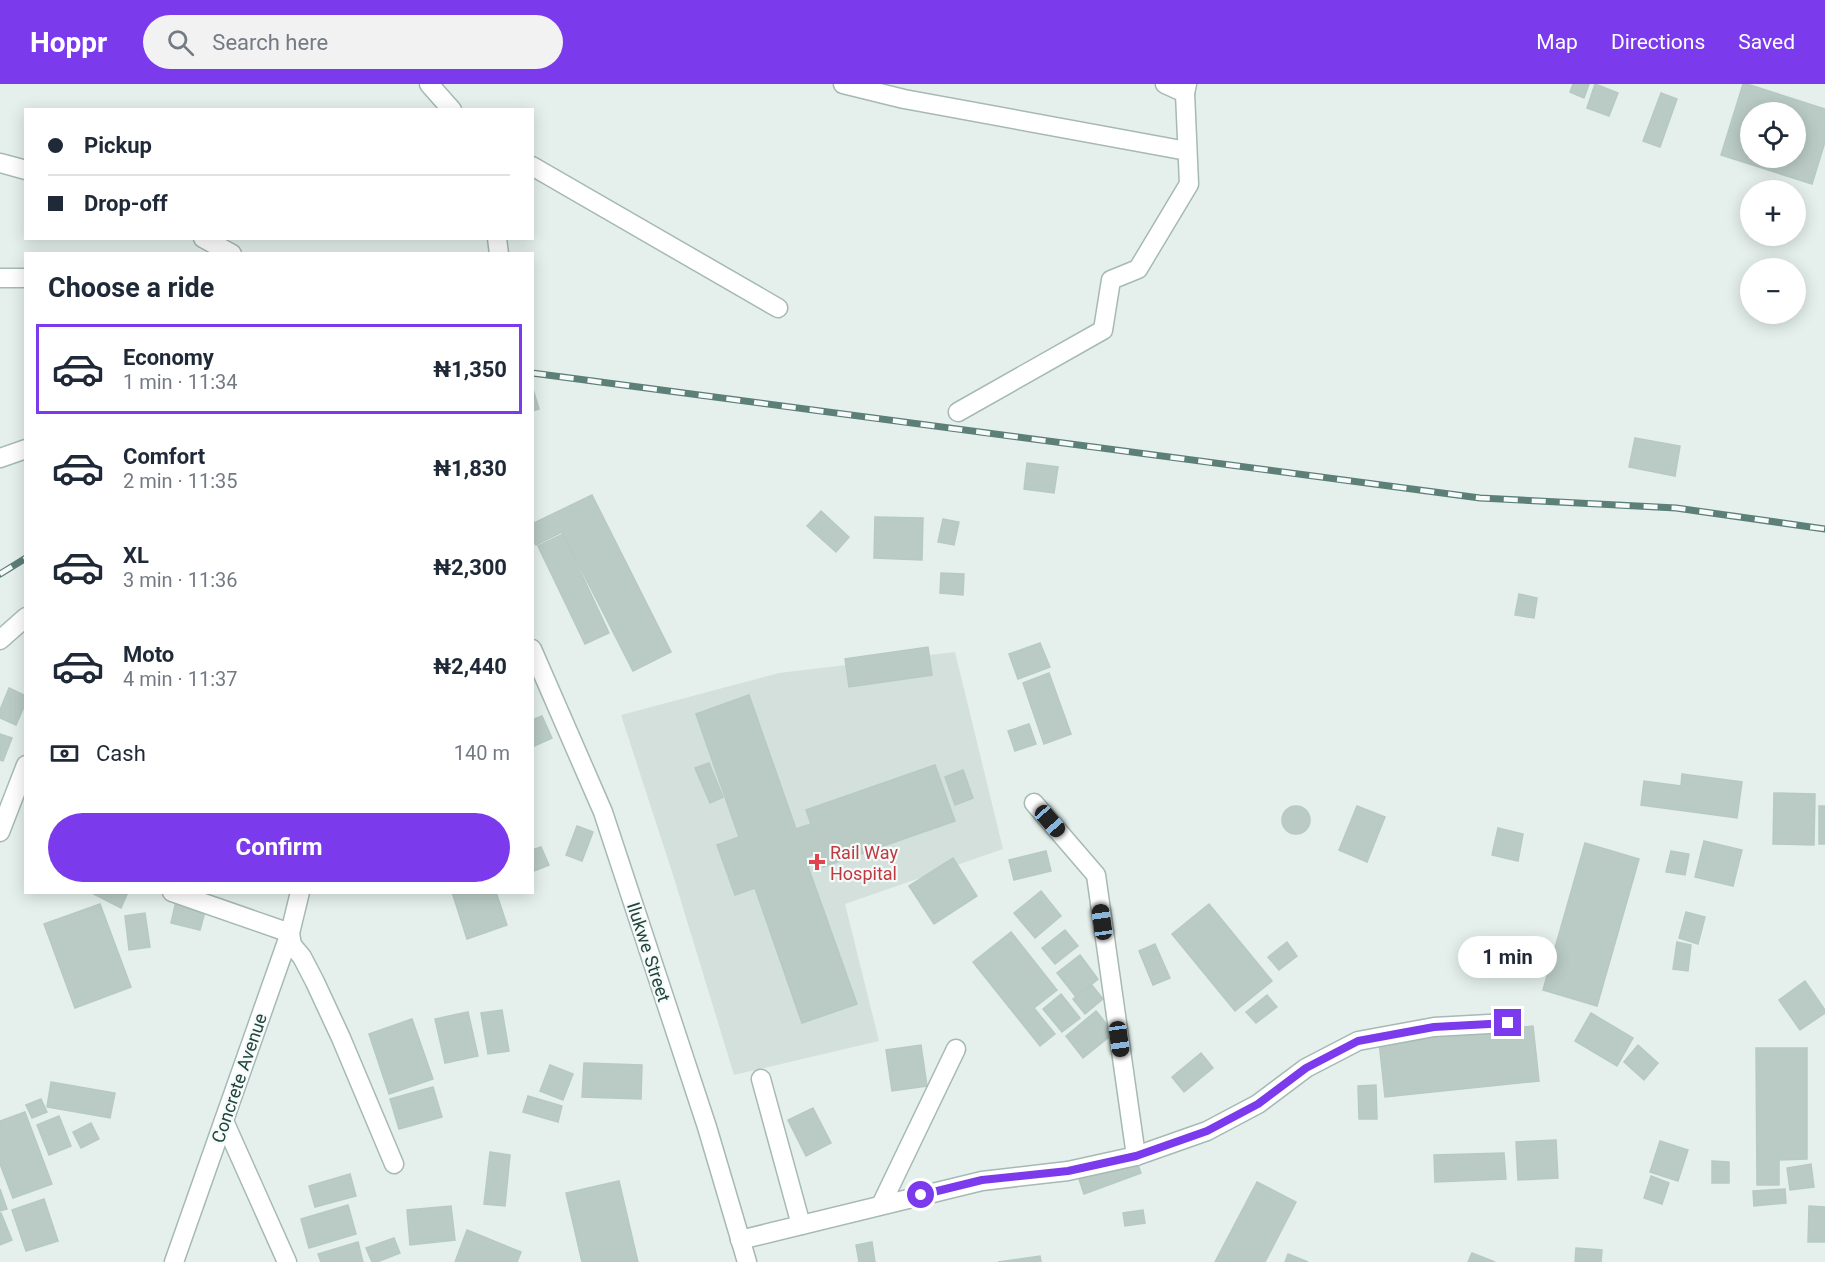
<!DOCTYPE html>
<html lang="en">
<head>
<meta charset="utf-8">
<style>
	:root { --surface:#fff; --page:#f2f2f3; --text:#1f2937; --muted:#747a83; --line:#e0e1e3; --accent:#7c3aed }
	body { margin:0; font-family:Roboto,sans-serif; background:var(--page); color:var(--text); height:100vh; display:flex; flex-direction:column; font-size:22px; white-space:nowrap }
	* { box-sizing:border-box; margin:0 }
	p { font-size:20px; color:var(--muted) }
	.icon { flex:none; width:33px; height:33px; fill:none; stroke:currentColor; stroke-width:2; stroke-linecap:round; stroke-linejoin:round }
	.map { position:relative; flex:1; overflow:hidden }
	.drawer { position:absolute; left:24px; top:168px; width:510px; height:642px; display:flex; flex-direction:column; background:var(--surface); border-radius:0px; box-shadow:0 3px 15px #0003 }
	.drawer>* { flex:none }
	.hud { position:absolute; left:24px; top:24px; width:510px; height:132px; border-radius:0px; box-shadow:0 3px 15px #0003; display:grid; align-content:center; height:132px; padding:0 24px; background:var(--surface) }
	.fabs { position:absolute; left:1740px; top:18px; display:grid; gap:12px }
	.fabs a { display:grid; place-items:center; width:66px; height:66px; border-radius:50%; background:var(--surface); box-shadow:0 3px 15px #0003; font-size:30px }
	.end { position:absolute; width:27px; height:27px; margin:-14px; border:8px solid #7c3aed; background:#fff; box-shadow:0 0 0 3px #fff }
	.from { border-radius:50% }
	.bubble { position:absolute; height:42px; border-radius:21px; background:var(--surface); box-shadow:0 3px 15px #0003; font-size:20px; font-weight:700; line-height:42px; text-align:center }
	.car { position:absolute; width:18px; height:36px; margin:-18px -9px; border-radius:8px; box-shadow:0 0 4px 2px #0007; background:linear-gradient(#222 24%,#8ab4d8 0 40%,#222 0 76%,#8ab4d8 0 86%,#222 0) }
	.hud b { display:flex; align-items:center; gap:21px; height:57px; font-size:22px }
	.hud b+b { border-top:2px solid var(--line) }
	.hud i { width:15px; height:15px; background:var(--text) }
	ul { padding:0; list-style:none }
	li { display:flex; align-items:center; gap:18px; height:90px; margin:0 12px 9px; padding:0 12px; border:3px solid transparent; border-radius:0px }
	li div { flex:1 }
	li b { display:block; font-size:22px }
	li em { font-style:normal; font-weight:700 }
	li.on { border-color:var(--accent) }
	li>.icon { width:54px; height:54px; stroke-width:1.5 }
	h2 { padding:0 24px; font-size:27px; line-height:72px }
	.pay { display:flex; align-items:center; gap:15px; height:66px; padding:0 24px; font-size:22px }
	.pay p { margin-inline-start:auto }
	.action { display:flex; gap:12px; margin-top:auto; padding:12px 24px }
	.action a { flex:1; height:69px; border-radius:36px; background:var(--accent); color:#fff; font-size:24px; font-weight:700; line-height:69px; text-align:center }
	header { display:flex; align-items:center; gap:36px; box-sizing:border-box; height:84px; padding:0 30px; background:var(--accent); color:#fff }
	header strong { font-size:28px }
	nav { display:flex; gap:33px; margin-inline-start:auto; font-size:21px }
	.search { width:420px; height:54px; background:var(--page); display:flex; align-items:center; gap:15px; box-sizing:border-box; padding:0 21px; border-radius:33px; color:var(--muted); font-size:22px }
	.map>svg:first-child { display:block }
	.built { fill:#d3e0db }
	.building { fill:#bacbc5; stroke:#b6cac3; stroke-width:1.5; fill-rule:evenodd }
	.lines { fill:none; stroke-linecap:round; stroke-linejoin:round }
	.street-casing { stroke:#a6b9b4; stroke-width:21 }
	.street { stroke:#fff; stroke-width:18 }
	.rail-casing { stroke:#5c7f78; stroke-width:7 }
	.rail { stroke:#f6fbf9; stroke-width:4.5; stroke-dasharray:14; stroke-linecap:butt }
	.route { stroke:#7c3aed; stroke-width:8 }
	.health-dot { fill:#e0444e; stroke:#f6fbf9; stroke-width:2 }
	.labels { text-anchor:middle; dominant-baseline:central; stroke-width:4.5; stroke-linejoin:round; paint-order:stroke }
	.health-label { font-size:18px; fill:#be3a42; stroke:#f6fbf9; text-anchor:start }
	.street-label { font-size:18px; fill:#21443d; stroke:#f6fbf9 }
</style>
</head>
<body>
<header>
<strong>Hoppr</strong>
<div class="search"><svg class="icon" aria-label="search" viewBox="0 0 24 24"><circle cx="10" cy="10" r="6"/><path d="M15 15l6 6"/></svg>Search here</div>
<nav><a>Map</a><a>Directions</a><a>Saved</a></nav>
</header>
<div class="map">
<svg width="1825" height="1178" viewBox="0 0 1825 1178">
	<rect width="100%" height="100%" fill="#e5f0ec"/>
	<polygon class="built" points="955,568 1003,765 845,820 879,957 734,991 673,791 621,631 779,589"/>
	<g class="building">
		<polygon points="1573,0 1589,0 1584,14 1570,8"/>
		<polygon points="1595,0 1618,9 1609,32 1587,24"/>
		<path d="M1743,0H1747L1825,25V58L1812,100L1721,71ZM1750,28H1796V74H1750Z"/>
		<polygon points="1661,9 1677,15 1660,63 1643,57"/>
		<polygon points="533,305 539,325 532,327 532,306"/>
		<polygon points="1635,354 1680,362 1675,392 1629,383"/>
		<polygon points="1027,379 1058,383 1054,409 1024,405"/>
		<polygon points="592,411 671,568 633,587 562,448 536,461 532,455 532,440"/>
		<polygon points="821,427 849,453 836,468 807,442"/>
		<polygon points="875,433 923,434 922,476 874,474"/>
		<polygon points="943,435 959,438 954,461 938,458"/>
		<polygon points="563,450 609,549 585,560 538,462"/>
		<polygon points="941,489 964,490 963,511 940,509"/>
		<polygon points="1519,510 1537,514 1534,534 1515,531"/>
		<polygon points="1040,559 1050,583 1018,595 1009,570"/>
		<polygon points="928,563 932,591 849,603 845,575"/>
		<polygon points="1049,589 1071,650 1044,660 1023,599"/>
		<polygon points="9,604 26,612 26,618 16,641 0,634 0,626"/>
		<polygon points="749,611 796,745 811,740 806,726 935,681 955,737 823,783 818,769 805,774 857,920 802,939 755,804 735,811 717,761 739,753 696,630"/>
		<polygon points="542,632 552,654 532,663 532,636"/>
		<polygon points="1029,640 1036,660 1015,667 1008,647"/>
		<polygon points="0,650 12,654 3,677 0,676"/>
		<polygon points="709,679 723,713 710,719 695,684"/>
		<polygon points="963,686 973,714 955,721 945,693"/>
		<polygon points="1682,690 1742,698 1737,734 1641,721 1644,697 1681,702"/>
		<polygon points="1774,709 1815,710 1814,761 1773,760"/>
		<circle cx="1296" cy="736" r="14"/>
		<polygon points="1357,722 1385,733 1367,778 1339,766"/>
		<rect x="1819" y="722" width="6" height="38"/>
		<polygon points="577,742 593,748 582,777 566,771"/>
		<polygon points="1498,744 1523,750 1518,777 1492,771"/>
		<polygon points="1704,757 1742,766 1733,802 1695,793"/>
		<polygon points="1585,759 1639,775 1597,922 1543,906"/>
		<polygon points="541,763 549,781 534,787 532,766"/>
		<polygon points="1046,767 1051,787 1014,796 1009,776"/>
		<polygon points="1671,767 1689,770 1685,791 1666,788"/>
		<polygon points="953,774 977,812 934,840 909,802"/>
		<polygon points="1041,807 1061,832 1035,854 1014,829"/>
		<polygon points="90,808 128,808 121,824"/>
		<polygon points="452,808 496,808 507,841 467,855"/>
		<polygon points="176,817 206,824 200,846 171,839"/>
		<polygon points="100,820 131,903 75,924 44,840"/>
		<polygon points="1209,820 1272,897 1235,927 1172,850"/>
		<polygon points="1686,828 1705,833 1698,860 1679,854"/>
		<polygon points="145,829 150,863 129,866 125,832"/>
		<polygon points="1065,846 1078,862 1055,880 1042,864"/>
		<polygon points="1011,848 1057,906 1034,924 1055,950 1040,962 973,878"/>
		<polygon points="1287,858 1297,872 1279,886 1268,873"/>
		<polygon points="1677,858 1691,861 1688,887 1673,885"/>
		<polygon points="1155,860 1170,894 1153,901 1139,867"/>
		<polygon points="1080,871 1098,895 1076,913 1057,889"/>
		<polygon points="1805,897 1825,926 1825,929 1800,946 1779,916"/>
		<polygon points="1091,900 1103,915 1085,930 1073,915"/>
		<polygon points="1061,910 1080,934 1062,948 1043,925"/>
		<polygon points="1267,911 1277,923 1256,939 1246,928"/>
		<polygon points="502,926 509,967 488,970 481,929"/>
		<polygon points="1096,927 1114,949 1083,974 1066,952"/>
		<polygon points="468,928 478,972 445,979 435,935"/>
		<polygon points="1591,929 1633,954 1617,982 1575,957"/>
		<polygon points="412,935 433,995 389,1010 369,950"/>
		<polygon points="1533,942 1539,997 1385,1013 1379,958"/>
		<polygon points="921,961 927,1002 892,1007 886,966"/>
		<polygon points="1638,961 1658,979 1644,996 1624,978"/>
		<polygon points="1756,964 1807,964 1807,1075 1779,1076 1779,1101 1757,1101"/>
		<polygon points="1201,969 1213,984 1184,1008 1172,993"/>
		<polygon points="584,979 642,981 641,1015 582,1013"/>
		<polygon points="550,981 573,990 563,1016 540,1007"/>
		<polygon points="51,998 115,1009 110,1034 47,1023"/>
		<polygon points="1376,1001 1377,1035 1359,1035 1358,1002"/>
		<polygon points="433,1003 442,1033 399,1045 390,1015"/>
		<polygon points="528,1012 562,1022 558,1038 523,1028"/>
		<polygon points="41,1015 47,1028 32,1034 26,1021"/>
		<polygon points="813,1024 831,1059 806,1072 788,1036"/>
		<polygon points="25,1028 52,1100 13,1114 0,1080 0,1037"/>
		<polygon points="59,1032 71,1062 49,1071 37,1041"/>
		<polygon points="91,1039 99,1055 81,1064 73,1048"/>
		<polygon points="1556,1056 1558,1094 1518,1096 1516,1058"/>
		<polygon points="1660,1057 1688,1066 1678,1097 1650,1088"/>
		<polygon points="490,1068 510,1071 505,1122 484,1120"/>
		<polygon points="1504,1069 1506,1095 1435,1098 1434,1071"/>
		<polygon points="1135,1072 1141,1089 1084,1110 1078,1092"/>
		<polygon points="1712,1077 1729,1078 1729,1099 1712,1099"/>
		<polygon points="1811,1080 1814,1103 1790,1106 1787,1084"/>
		<polygon points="350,1090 356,1112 315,1123 309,1102"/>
		<polygon points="1651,1092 1669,1099 1662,1120 1644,1114"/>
		<polygon points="619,1097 638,1178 582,1178 566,1109"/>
		<polygon points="1257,1098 1296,1118 1265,1178 1215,1178"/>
		<polygon points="0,1105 7,1125 0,1127"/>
		<polygon points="1785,1105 1786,1119 1754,1122 1753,1107"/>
		<polygon points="44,1115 58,1157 26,1167 12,1126"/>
		<polygon points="348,1121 356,1150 309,1164 301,1135"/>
		<polygon points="451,1122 455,1156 410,1161 407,1126"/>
		<polygon points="1809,1122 1825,1123 1825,1158 1808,1158"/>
		<polygon points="1143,1126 1145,1139 1125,1142 1123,1129"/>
		<polygon points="1,1129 12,1156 0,1161 0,1130"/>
		<polygon points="467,1146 521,1168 517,1178 455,1178"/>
		<polygon points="394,1154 400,1169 377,1178 372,1178 366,1164"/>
		<polygon points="358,1158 363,1178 321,1178 318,1170"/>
		<polygon points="872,1158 875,1178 859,1178 856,1161"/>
		<polygon points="1576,1164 1602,1166 1601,1178 1575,1178"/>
		<polygon points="1472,1169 1495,1178 1468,1178"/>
		<polygon points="1288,1170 1308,1178 1285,1178"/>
		<polygon points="1040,1172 1041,1178 998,1178"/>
	</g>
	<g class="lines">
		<g class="street-casing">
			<g id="street">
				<polyline points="429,0 452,26"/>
				<polyline points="843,0 904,15 1187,67"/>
				<polyline points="1165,0 1185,9"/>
				<polyline points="0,79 26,86"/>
				<polyline points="532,82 778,224"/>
				<polyline points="203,154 232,170"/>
				<polyline points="497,154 499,170"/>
				<polyline points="0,194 26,194"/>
				<polyline points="958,328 1103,246 1111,196 1138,185 1189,100 1185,9 1187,0"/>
				<polyline points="0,374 26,365"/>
				<polyline points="0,556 26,533"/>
				<polyline points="532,565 603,728 707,1043 747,1178"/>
				<polyline points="1034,719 1096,791 1136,1072"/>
				<polyline points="0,748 26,681"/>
				<polyline points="172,808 290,849 292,861 302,873 315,898 341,954 394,1080"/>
				<polyline points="761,995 801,1141"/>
				<polyline points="224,1037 287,1178"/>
				<polyline points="881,1121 956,965"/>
				<polyline points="740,1156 982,1097 1068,1087 1136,1072 1207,1047 1258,1020 1306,984 1358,957 1434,943 1507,939"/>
				<polyline points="174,1178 290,849 300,808"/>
			</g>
		</g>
		<use href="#street" class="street"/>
		<g class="rail-casing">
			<g id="rail">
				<polyline points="532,289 1480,414 1676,424 1825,445"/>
				<polyline points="0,490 26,474"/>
			</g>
		</g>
		<use href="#rail" class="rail"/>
	</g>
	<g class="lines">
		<polyline class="route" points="921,1111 982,1096 1068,1087 1136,1072 1207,1047 1258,1020 1306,984 1358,957 1434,943 1508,939"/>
	</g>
	<path class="health-dot" d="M814 769h6v6h6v6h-6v6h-6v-6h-6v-6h6z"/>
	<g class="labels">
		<g class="health-label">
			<text x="830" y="768">Rail Way<tspan x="830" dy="21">Hospital</tspan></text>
		</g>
		<g class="street-label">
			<text transform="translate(649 868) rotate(72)">Ilukwe Street</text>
			<text transform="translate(239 994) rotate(-71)">Concrete Avenue</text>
		</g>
	</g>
</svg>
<div class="fabs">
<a><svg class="icon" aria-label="locate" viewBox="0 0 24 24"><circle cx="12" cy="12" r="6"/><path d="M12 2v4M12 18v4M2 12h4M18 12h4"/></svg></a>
<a>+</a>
<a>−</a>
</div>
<i class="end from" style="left:921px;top:1111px"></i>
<i class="end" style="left:1508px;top:939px"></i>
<div class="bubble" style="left:1458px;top:852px;width:99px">1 min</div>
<i class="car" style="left:1050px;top:737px;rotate:139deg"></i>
<i class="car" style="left:1102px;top:838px;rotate:352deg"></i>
<i class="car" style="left:1119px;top:955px;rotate:172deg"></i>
<div class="hud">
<b><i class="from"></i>Pickup</b>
<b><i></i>Drop-off</b>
</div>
<section class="drawer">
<h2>Choose a ride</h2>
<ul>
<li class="on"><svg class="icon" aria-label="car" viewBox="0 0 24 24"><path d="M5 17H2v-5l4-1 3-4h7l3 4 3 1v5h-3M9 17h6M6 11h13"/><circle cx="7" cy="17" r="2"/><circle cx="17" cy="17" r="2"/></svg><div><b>Economy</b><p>1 min · 11:34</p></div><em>₦1,350</em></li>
<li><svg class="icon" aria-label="car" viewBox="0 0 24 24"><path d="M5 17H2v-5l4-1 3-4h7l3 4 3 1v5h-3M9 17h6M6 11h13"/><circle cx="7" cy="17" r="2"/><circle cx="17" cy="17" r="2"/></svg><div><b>Comfort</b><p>2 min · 11:35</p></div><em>₦1,830</em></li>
<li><svg class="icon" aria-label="car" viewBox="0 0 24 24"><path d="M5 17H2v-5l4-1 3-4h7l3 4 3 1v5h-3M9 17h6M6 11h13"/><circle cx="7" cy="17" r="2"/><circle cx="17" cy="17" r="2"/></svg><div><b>XL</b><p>3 min · 11:36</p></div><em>₦2,300</em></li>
<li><svg class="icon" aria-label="car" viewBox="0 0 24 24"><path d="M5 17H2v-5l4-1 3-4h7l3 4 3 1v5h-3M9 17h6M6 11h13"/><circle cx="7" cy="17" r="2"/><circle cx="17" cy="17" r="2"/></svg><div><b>Moto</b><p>4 min · 11:37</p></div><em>₦2,440</em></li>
</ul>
<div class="pay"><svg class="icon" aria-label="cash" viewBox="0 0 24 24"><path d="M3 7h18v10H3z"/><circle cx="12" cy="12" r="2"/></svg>Cash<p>140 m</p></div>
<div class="action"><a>Confirm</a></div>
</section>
</div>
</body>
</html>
